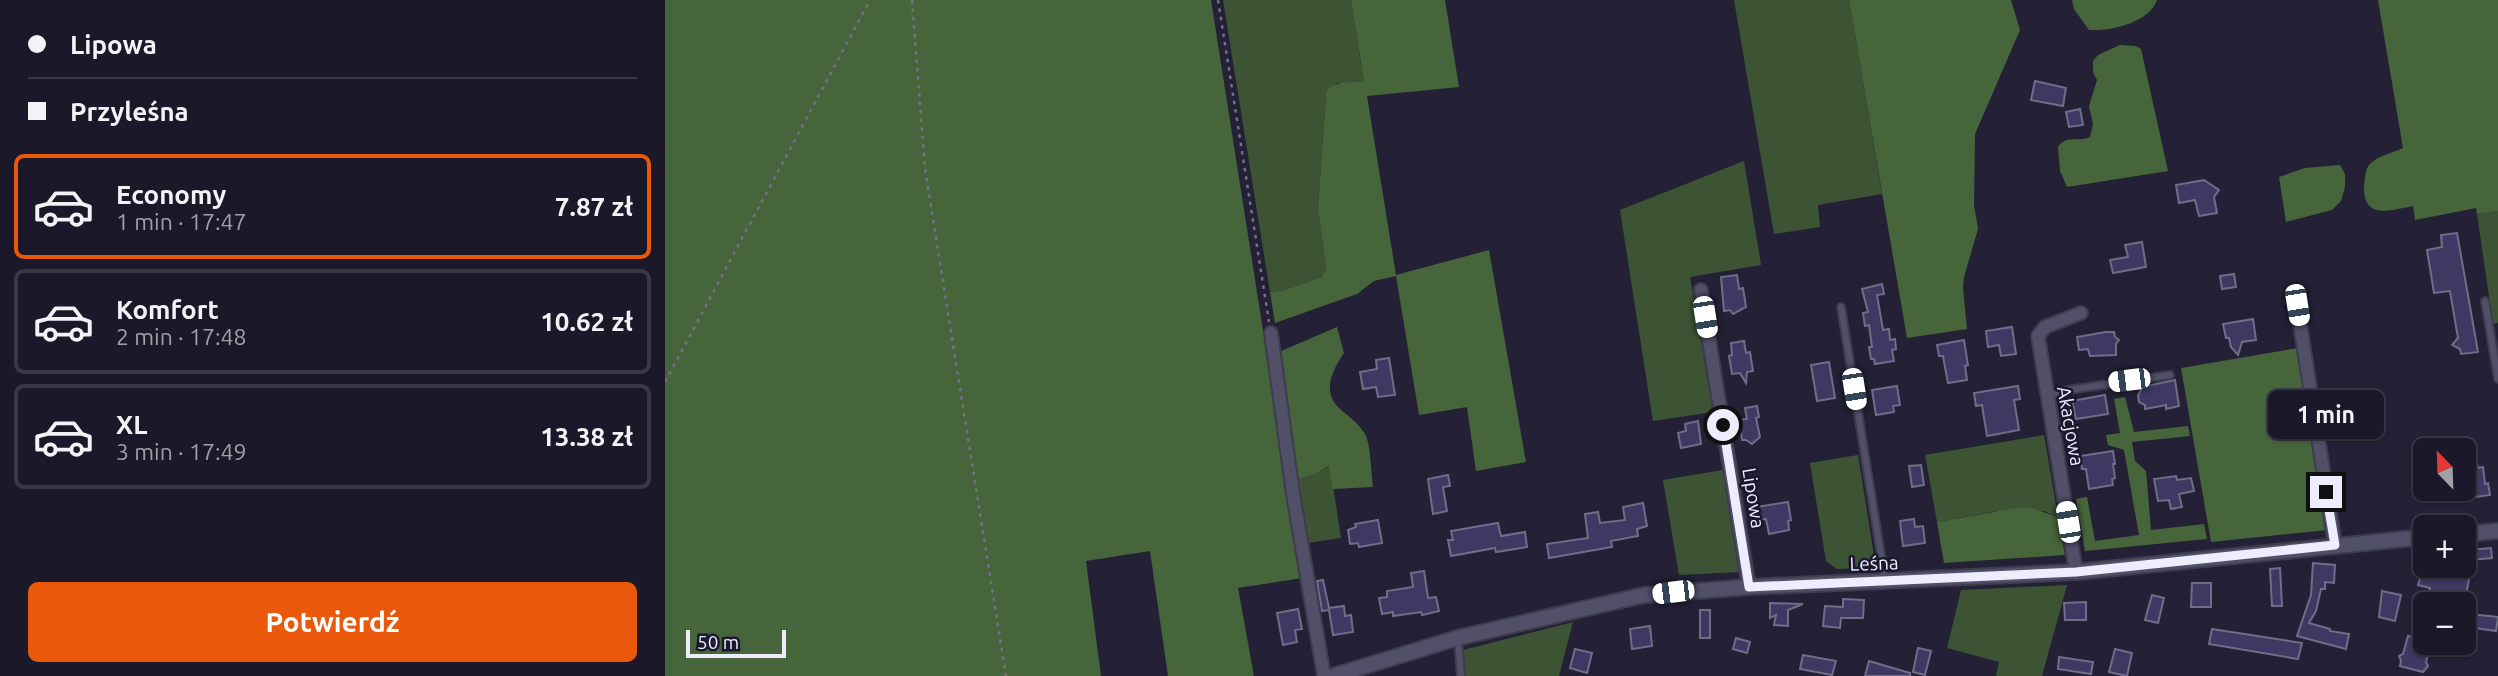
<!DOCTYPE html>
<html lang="pl">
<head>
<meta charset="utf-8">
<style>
	:root { --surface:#1b1929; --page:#242231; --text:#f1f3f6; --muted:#a0a0a8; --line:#393846; --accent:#ea580c }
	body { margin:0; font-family:Ubuntu,sans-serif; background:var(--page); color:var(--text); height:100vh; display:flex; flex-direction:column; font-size:26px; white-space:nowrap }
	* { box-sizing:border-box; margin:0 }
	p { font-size:23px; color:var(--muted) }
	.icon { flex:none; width:38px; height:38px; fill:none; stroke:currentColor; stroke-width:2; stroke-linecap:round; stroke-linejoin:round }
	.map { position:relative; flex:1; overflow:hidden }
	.details { display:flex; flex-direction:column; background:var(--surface); width:665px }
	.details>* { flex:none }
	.banner { display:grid; align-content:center; height:154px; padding:0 28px; background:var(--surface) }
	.needle { width:46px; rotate:337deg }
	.buttons { position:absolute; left:1748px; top:438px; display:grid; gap:14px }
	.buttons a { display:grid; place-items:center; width:63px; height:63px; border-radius:10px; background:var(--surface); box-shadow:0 2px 5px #0004,0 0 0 2px var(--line); font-size:35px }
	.scale { position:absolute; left:21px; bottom:18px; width:100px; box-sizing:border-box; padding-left:7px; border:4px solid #eeedfd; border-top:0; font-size:19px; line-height:24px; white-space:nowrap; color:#eeedfd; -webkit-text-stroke:5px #1b182d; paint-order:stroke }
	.end { position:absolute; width:32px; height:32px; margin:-16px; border:9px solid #eeedfd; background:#111; box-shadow:0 0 0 4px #111 }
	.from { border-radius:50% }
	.bubble { position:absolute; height:49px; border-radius:10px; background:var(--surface); box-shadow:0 2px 5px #0004,0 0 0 2px var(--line); font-size:23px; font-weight:600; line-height:49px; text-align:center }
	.car { position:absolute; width:21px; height:42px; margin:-21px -10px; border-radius:9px; box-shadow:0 0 5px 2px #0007; background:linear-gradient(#fff 24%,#345 0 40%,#fff 0 76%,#345 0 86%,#fff 0) }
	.banner b { display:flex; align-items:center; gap:24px; height:66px; font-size:26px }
	.banner b+b { border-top:2px solid var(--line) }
	.banner i { width:18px; height:18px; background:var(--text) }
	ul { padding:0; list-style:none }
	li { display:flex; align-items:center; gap:21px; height:105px; margin:0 14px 10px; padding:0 14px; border:4px solid var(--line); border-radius:10px }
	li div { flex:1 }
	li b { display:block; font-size:26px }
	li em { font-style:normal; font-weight:600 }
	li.active { border-color:var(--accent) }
	li>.icon { width:63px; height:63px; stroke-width:1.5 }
	.button { display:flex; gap:14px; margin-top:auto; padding:14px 28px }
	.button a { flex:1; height:80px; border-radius:10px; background:var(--accent); color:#fff; font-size:28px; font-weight:600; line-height:80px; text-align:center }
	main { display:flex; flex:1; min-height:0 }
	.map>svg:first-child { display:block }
	.green { fill:#3d5434 }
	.forest { fill:#47653b }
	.building { fill:#3e3863; stroke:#6f6d87; stroke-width:2 }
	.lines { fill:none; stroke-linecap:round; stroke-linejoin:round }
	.service-casing { stroke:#3e3c4f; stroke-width:10 }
	.minor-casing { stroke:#3e3c4f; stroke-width:16 }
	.tertiary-casing { stroke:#3e3c4f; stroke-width:18 }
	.path { stroke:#737185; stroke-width:2.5; stroke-dasharray:3.5 5; stroke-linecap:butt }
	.service { stroke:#525069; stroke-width:6 }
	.minor { stroke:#525069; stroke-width:12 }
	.tertiary { stroke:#525069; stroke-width:14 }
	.route { stroke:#eeedfd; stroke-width:9 }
	.labels { text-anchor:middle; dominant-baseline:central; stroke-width:5; stroke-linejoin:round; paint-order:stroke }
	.street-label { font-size:19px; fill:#eeedfd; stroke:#1b182d }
</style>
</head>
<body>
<main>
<section class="details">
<div class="banner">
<b><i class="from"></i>Lipowa</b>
<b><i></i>Przyleśna</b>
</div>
<ul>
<li class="active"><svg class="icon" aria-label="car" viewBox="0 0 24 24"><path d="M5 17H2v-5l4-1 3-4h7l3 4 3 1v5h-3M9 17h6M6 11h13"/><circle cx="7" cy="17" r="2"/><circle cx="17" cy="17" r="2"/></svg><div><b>Economy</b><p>1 min · 17:47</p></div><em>7.87 zł</em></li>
<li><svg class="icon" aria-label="car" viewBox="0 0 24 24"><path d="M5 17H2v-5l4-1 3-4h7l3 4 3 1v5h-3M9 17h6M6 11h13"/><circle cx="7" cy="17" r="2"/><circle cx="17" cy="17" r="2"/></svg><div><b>Komfort</b><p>2 min · 17:48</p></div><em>10.62 zł</em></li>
<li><svg class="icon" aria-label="car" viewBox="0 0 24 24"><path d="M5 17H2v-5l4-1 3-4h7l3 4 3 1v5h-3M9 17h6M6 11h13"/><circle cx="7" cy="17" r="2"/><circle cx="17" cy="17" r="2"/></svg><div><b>XL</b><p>3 min · 17:49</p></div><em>13.38 zł</em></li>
</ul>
<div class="button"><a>Potwierdź</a></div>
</section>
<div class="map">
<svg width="1833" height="676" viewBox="0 0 1833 676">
	<rect width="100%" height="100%" fill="#242137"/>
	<g class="green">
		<polygon points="558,0 686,0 699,83 672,83 661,93 653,208 661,268 657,277 619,290 605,292"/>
		<polygon points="1069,0 1184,0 1217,194 1153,205 1155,227 1109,234"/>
		<polygon points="1079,161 1096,265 1025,277 1048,412 988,421 955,210"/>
		<polygon points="1833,211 1833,323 1828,324 1812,214"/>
		<polygon points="1379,435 1393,517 1379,511 1332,511 1272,522 1260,455"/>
		<polygon points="1193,455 1211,568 1172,569 1161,561 1145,463"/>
		<polygon points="665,466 676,538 643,543 633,479 648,475"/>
		<polygon points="1058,470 1074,572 1014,575 998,480"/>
		<polygon points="1402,585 1377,676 1331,676 1334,662 1282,648 1296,590"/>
		<polygon points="908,622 894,676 801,676 798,650"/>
	</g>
	<g class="forest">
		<polygon points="0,0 546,0 637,578 573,588 589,676 503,676 485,551 421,561 436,676 0,676"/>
		<path d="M686,0H780L794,87L702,96L731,275L824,250L861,462L811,471L802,407L754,415L731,276L709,281L692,294L610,323L605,292L619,290L657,277L661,268L653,209L661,93C668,79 686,83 699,82Z"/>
		<polygon points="1184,0 1346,0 1355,30 1310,134 1309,205 1313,229 1299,277 1298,288 1302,329 1242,338"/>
		<path d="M1407,0H1492C1484,23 1446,31 1424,30L1409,9Z"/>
		<path d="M1713,0H1833V211L1812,214L1811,208L1750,220L1748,206C1726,210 1698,221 1699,186C1700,180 1700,170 1704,165C1711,156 1728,153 1738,148Z"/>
		<path d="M1455,45L1471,46L1476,49L1503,171L1402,187L1395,171L1393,147C1402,134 1413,143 1425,137L1428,124L1424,106L1432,80L1428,72V61L1433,55Z"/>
		<polygon points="1675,165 1680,174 1680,187 1676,201 1667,210 1621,222 1614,177 1640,168"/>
		<path d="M672,327L679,353C668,369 657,390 673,407C682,416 693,422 700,434C706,445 706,473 708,487L668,489L664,466L648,475L633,479L614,352Z"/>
		<polygon points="1633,348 1662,530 1546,542 1516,368"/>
		<polygon points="1460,397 1469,432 1523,426 1525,436 1467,442 1470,461 1481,471 1486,530 1539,524 1542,539 1420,551 1411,499 1422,497 1430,541 1474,535 1459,450 1443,445 1441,435 1455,433 1449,399"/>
		<polygon points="1351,508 1366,508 1393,517 1400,555 1279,563 1272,522"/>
	</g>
	<g class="building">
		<polygon points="1370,81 1401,88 1398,106 1366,100"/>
		<polygon points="1415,109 1418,125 1404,127 1401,112"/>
		<polygon points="1539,180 1554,190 1549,197 1552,213 1534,216 1530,200 1514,203 1511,185"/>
		<polygon points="1792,233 1813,352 1796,354 1795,349 1787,345 1793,338 1785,291 1769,293 1762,250 1777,247 1776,235"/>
		<polygon points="1477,242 1481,267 1448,273 1445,260 1463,257 1460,245"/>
		<polygon points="1569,274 1571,287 1557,289 1555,276"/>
		<polygon points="1072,275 1074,289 1078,288 1081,307 1068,314 1065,310 1059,311 1056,277"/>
		<polygon points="1217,284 1219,294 1212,295 1218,330 1224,329 1225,340 1230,339 1231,349 1227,350 1229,361 1210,364 1209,359 1206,359 1204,347 1207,347 1204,325 1200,326 1198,313 1203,312 1197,289"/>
		<polygon points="1588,319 1591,340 1577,342 1573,355 1566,347 1564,338 1561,338 1558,324"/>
		<polygon points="1347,327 1351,354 1336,356 1334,345 1323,347 1321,331"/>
		<polygon points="1441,332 1449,332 1450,337 1454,340 1451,344 1451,355 1425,356 1423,349 1414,350 1412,337"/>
		<polygon points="1299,340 1303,365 1300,366 1302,380 1283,383 1278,356 1274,356 1272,345"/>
		<polygon points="1079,341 1081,353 1085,352 1088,371 1082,372 1081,383 1075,373 1067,374 1064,356 1067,355 1066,343"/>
		<polygon points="724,358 730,395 713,397 711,387 698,389 695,372 712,369 711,360"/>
		<polygon points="1164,362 1170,398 1152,401 1146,365"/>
		<polygon points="1510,380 1514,406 1501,409 1501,405 1480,409 1480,405 1474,402 1473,396 1477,387"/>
		<polygon points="1232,386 1235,405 1228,406 1229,412 1211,415 1207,390"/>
		<polygon points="1353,386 1355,399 1349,400 1354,430 1322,436 1317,405 1311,406 1309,393"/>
		<polygon points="1440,395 1443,414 1411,419 1407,401"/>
		<polygon points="1092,406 1094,417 1091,418 1095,437 1087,444 1081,440 1077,440 1074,420 1082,419 1080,408"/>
		<polygon points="1033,421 1036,444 1016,448 1013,433 1021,431 1020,424"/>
		<polygon points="1809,447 1813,468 1818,467 1820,484 1823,483 1825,495 1803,498 1798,450"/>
		<polygon points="1448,451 1450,464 1448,464 1450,478 1447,479 1448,485 1424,489 1421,469 1417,469 1415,456"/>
		<polygon points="1256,465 1259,485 1247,487 1244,466"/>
		<polygon points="783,475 785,486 778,487 782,511 768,514 763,479"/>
		<polygon points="1511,476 1512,480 1526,478 1529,491 1514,494 1517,507 1506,509 1504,500 1493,501 1489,479"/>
		<polygon points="1123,502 1126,520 1123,521 1124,530 1104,534 1101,519 1093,520 1091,507"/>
		<polygon points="978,503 982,526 972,529 973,536 946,541 947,547 884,558 882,544 923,538 920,514 933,512 935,523 960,520 958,507"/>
		<polygon points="1249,519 1250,527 1258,526 1260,543 1238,546 1235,521"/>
		<polygon points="713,520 717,543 694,547 693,543 685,544 683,530 691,527 690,524"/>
		<polygon points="833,523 836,536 860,532 862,547 831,552 830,548 786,556 783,540 788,540 786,531"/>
		<polygon points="1826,548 1827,558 1806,560 1805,550"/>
		<polygon points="1648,563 1670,565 1669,583 1660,582 1660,589 1656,589 1651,611 1644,623 1665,629 1665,631 1684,634 1681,649 1632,636 1646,595"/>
		<polygon points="1615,568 1617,606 1607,606 1605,569"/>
		<polygon points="759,571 763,598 771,597 774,611 757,615 756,612 728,616 728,612 717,614 714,598 722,597 722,591 748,587 746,573"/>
		<polygon points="1757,571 1767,574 1768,571 1804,580 1799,604 1763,597 1765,588 1753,585"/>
		<polygon points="658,580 664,608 679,606 680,616 686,615 688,632 668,635 664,610 657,611 652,581"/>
		<polygon points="1527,583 1546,583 1546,607 1526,607"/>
		<polygon points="1717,591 1736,595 1730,621 1714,617"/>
		<polygon points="1487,595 1499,598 1493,623 1480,620"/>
		<polygon points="1178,599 1199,600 1198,618 1176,618 1175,628 1158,626 1160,606 1178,607"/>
		<polygon points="1421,602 1421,620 1400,620 1399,603"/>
		<polygon points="1105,603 1138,604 1123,610 1123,626 1109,625 1111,615 1105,618"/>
		<polygon points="633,609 637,629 630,630 632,642 618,645 612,613"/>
		<rect x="1035" y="610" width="10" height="28"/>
		<polygon points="1805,614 1833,617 1831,631 1803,627"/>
		<polygon points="985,626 987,646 967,649 965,629"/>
		<polygon points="1547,629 1637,643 1633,659 1544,644"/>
		<polygon points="1743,636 1755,639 1752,652 1763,655 1761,662 1763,666 1758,672 1735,666 1736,661 1734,656 1738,654"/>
		<polygon points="1071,638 1085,642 1082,653 1068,649"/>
		<polygon points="1253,648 1266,651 1260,675 1248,672"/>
		<polygon points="910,649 927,653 922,673 905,668"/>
		<polygon points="1450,649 1467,653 1462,676 1444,672"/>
		<polygon points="1138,655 1171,661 1167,675 1135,669"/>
		<polygon points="1394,657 1428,662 1426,674 1393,669"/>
		<polygon points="1204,661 1245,673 1245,676 1200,676"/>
	</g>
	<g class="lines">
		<g class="service-casing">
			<g id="service">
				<polyline points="1820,301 1833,379"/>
				<polyline points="1176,307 1220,580"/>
				<polyline points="1383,396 1403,390 1505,375"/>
				<polyline points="793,640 796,676"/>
			</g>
		</g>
		<g class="minor-casing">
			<g id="minor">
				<polyline points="1036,290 1084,587"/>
				<polyline points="1632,305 1670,545"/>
				<polyline points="606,333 628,494 659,676"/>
				<polyline points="1411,572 1373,336 1380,327 1416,313"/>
			</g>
		</g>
		<g class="tertiary-casing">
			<g id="tertiary">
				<polyline points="1799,534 1833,531"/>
				<polyline points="668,676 792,638 979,595 1084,587 1411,572 1760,537"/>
			</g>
		</g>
		<g class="path">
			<polyline points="247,0 260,169 341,676"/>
			<polyline points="553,0 604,322"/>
			<polyline points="0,382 205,0"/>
		</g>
		<use href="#service" class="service"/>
		<use href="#minor" class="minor"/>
		<use href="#tertiary" class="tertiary"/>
	</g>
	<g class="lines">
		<polyline class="route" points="1058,425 1084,587 1411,572 1670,545 1661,492"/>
	</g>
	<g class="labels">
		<g class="street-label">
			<text transform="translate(1406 426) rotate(80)">Akacjowa</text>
			<text transform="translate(1089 498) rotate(81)">Lipowa</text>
			<text transform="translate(1209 563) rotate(-2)">Leśna</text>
		</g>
	</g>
</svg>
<div class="buttons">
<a><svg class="needle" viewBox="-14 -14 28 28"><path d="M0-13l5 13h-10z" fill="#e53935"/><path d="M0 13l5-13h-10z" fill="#a0a0a8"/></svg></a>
<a>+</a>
<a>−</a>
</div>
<div class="scale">50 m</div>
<i class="end from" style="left:1058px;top:425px"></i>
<i class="end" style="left:1661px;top:492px"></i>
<div class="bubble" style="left:1603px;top:390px;width:116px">1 min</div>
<i class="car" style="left:1632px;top:305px;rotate:171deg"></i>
<i class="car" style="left:1040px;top:317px;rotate:171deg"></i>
<i class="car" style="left:1464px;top:380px;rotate:263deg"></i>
<i class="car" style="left:1189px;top:389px;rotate:171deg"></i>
<i class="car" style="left:1403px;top:522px;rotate:351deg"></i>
<i class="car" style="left:1008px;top:592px;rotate:263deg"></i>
</div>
</main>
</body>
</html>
